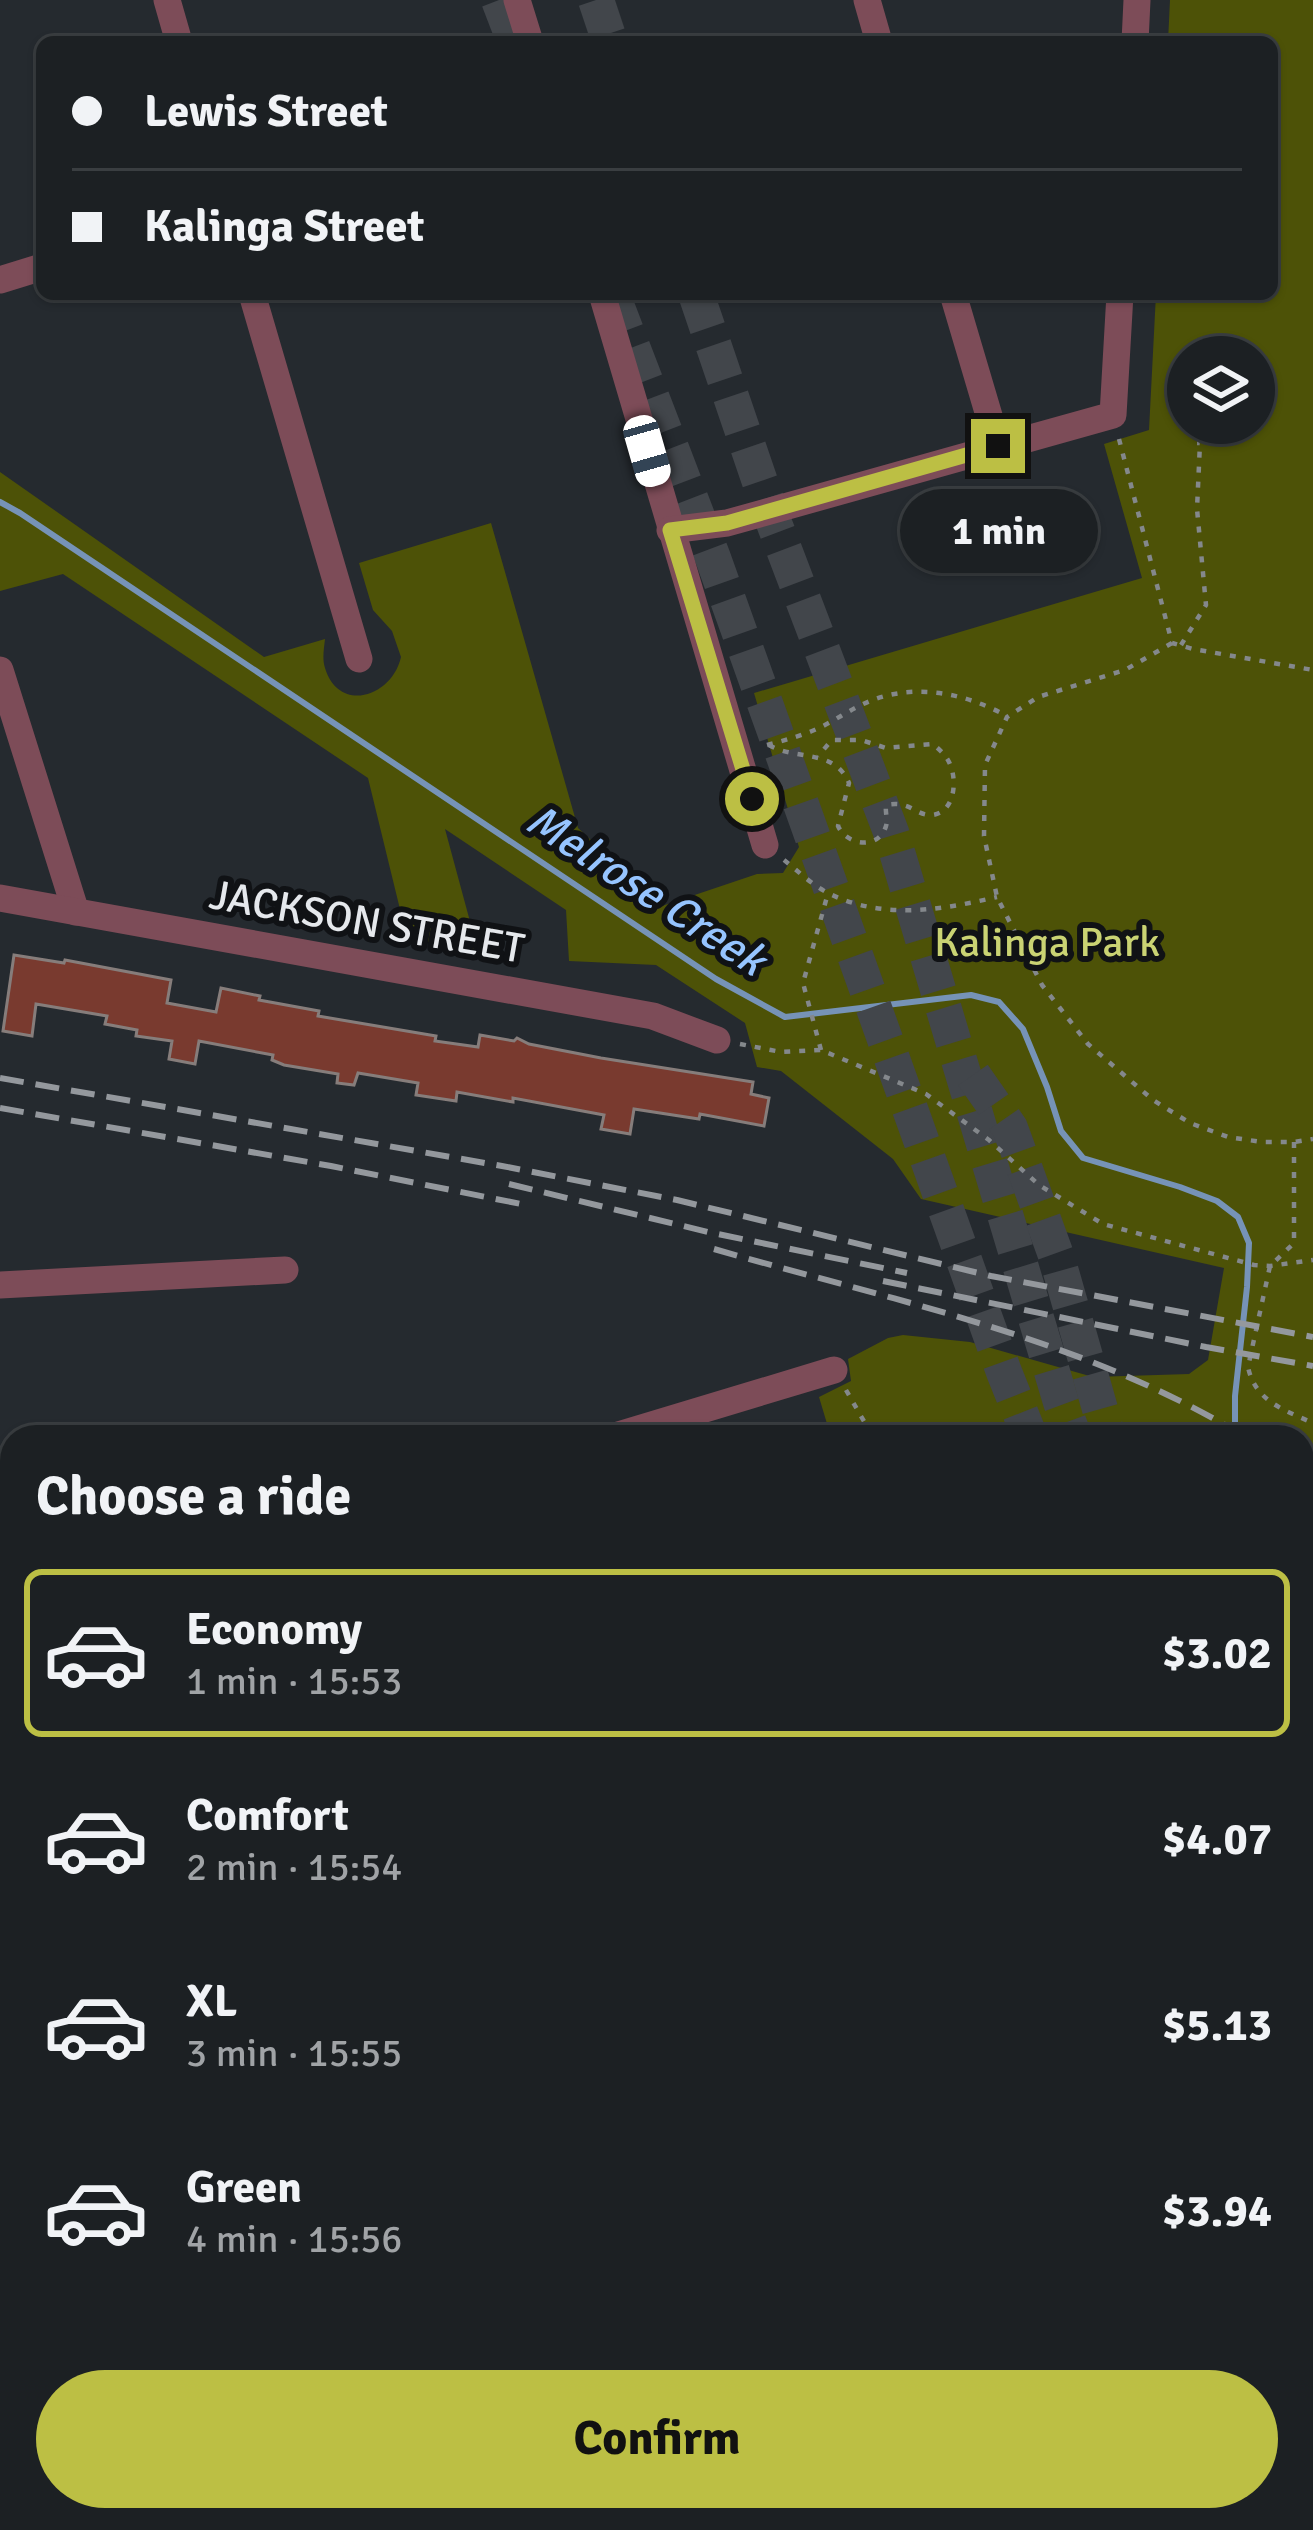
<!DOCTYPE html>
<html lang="en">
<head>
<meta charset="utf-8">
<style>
	:root { --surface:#1c2023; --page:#25282b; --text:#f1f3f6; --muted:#a0a3a6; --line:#3a3e41; --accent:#bcbf44 }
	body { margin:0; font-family:Signika,sans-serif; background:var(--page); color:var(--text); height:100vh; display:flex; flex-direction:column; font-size:45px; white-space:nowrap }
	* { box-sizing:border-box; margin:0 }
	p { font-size:39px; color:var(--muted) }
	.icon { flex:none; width:66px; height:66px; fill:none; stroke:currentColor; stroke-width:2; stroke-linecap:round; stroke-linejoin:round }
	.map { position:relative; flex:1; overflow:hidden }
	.sheet { position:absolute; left:0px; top:1425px; width:1314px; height:1107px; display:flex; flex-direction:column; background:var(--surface); border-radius:36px 36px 0 0; box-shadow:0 3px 9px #0004,0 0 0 3px var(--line) }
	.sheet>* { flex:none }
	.hud { position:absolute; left:36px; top:36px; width:1242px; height:264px; border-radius:18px; box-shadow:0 3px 9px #0004,0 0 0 3px var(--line); display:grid; align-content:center; height:264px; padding:0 36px; background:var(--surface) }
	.fabs { position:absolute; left:1167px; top:336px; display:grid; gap:24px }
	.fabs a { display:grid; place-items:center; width:108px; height:108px; border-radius:50%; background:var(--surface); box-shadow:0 3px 9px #0004,0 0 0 3px var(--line); font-size:60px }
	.end { position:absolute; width:54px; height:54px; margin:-27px; border:15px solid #bcbf44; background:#111; box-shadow:0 0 0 6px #111 }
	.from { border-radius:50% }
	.bubble { position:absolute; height:84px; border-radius:42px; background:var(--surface); box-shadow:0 3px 9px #0004,0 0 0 3px var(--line); font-size:39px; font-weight:800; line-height:84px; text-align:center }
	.car { position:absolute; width:36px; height:72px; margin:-36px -18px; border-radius:15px; box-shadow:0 0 9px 3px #0007; background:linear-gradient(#fff 24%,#345 0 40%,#fff 0 76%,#345 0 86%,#fff 0) }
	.hud b { display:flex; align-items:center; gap:42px; height:114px; font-size:45px }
	.hud b+b { border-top:3px solid var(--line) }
	.hud i { width:30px; height:30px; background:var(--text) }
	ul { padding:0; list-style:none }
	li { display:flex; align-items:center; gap:36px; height:168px; margin:0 24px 18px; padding:0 12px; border:6px solid transparent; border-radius:18px }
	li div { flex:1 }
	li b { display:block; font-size:45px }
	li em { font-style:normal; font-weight:800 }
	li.current { border-color:var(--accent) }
	li>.icon { width:108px; height:108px; stroke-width:1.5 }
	h2 { padding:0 36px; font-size:54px; line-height:144px }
	.action { display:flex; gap:24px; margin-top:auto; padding:24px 36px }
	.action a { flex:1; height:138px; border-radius:72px; background:var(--accent); color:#111; font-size:48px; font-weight:800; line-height:138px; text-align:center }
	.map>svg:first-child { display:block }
	.green { fill:#4d5207; fill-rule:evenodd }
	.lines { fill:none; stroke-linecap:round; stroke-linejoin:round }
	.stream { stroke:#7693b7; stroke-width:6 }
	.building { fill:#793a2f; stroke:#867d7b; stroke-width:3 }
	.highway-tunnel { stroke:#42464b; stroke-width:36; stroke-dasharray:36 18; stroke-linecap:butt }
	.path { stroke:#84888c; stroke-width:4.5; stroke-dasharray:6 9; stroke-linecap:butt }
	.minor { stroke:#7d4c58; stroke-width:27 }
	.highway { stroke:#ef7697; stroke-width:36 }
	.rail { stroke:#94989d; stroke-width:6; stroke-dasharray:24 12; stroke-linecap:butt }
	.route { stroke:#bcbf44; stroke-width:15 }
	.labels { text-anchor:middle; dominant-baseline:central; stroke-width:12; stroke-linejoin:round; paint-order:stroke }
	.street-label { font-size:42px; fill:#e5e8ec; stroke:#101215 }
	.park-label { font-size:42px; fill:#cad373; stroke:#101215 }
	.water-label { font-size:45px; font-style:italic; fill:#96c4ff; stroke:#101215 }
</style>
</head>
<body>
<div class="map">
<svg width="1313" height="2530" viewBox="0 0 1313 2530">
	<rect width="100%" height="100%" fill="#252a2f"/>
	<path class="green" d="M1170,0H1313V1761L1302,1739V1437H831L819,1397L851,1381L848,1359L888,1338L903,1335L970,1342L1093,1377L1189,1374L1208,1360L1224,1268L921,1199L893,1159L781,1071L757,1067L745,1023L656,965L569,961L566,910L445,829L478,951L407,938L368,778L63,574L0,591V472L264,657L325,639C324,649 322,659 325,668C339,714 392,697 401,657L392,631L373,610L359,563L491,523L578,828L662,906L757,874L783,873L799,847L754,693L1142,578L1104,444L1149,430L1156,294H1272V42H1168ZM1188,357H1254V423H1188Z"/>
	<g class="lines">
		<g class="stream">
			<polyline points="0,502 20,513 716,979 785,1017 971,995 999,1002 1023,1029 1047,1087 1061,1131 1083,1158 1180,1187 1217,1201 1238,1217 1249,1243 1247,1287 1235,1396 1235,1437"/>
			<polyline points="1302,1533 1313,1548"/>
		</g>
	</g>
	<polygon class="building" points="14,955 64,963 65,960 171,980 167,1003 216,1012 221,988 260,996 259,1000 319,1011 318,1016 436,1036 435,1041 478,1047 480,1035 514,1041 517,1038 529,1044 601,1058 753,1082 751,1094 769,1098 764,1126 700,1114 699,1119 634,1109 630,1134 601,1129 604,1115 513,1098 513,1102 457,1092 456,1101 416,1095 418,1083 358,1073 354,1085 337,1083 338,1074 284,1065 272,1060 273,1055 199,1041 195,1064 169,1059 172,1041 136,1036 137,1030 105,1024 107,1016 36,1004 32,1036 3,1031"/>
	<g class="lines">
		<g class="highway-tunnel">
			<polyline points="499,0 515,42"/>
			<polyline points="596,0 610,42"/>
			<polyline points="696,294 774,523 891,832 1061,1402 1074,1437"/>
			<polyline points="613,297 713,558 1004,1372 1030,1437"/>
			<polyline points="973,1075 1010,1128 1057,1258 1108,1437"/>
		</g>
		<g class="path">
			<polyline points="1119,439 1172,643 1193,649 1313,670"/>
			<polyline points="1172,643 1125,670 1038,697 1007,717 985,765 984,836 997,897 1042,985 1088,1044 1153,1100 1190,1123 1228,1137 1262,1142 1294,1142 1313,1139"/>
			<polyline points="1181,645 1206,605 1197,509 1200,443 1197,443"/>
			<path d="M767,745C782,741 797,737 812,731C832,723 850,709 870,701C915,683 964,693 1005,715"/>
			<path d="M769,745C796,761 834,748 849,783L838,826C847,846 879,850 886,826C888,820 885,812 886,805C911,800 915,816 932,815C954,813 957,783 951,767C948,757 941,751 933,744L886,748L861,740H832L818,756"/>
			<path d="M784,860C798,871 813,886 830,894C884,920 941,910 997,897"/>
			<polyline points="740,1044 781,1052 821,1050 926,1094 989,1140 1039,1185 1103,1224 1254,1265 1270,1266 1313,1260"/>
			<polyline points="821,1050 803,983 828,893"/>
			<path d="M1294,1142V1243L1270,1266L1248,1367C1255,1401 1284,1410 1313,1423"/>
			<polyline points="846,1390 873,1437"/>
			<polyline points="1302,1612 1313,1614"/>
			<polyline points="1302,2215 1304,2215"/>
		</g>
		<g class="minor">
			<polyline points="167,0 179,42"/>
			<polyline points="517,0 530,42"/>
			<polyline points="867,0 879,42"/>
			<polyline points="1135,42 1137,0"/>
			<polyline points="0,280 42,267"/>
			<polyline points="252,294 359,659"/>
			<polyline points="602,294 765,845"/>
			<polyline points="953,294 998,446"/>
			<polyline points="670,530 727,523 1113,415 1120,294"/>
			<polyline points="0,670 76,912"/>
			<polyline points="0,898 653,1016 717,1040"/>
			<polyline points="0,1285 285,1270"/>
			<polyline points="612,1437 834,1370"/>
			<polyline points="0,1610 12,1607"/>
			<polyline points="0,1721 12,1755"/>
			<polyline points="0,1827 12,1824"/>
			<polyline points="0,2178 12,2174"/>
			<polyline points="347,2520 350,2530"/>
			<polyline points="765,2520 768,2530"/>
			<polyline points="1190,2520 1193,2530"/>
		</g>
		<g class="highway">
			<polyline points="1302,1842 1313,1871"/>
			<polyline points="1302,1983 1313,2012"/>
			<polyline points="1302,2073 1304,2078"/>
			<polyline points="1302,2114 1313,2124"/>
			<polyline points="1302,2178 1313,2175"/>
			<polyline points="1302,2267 1313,2285"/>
			<polyline points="0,2530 33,2520"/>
		</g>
		<g class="rail">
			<polyline points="0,1078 502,1166 677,1200 991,1276 1313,1337"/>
			<polyline points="0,1108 331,1166 531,1206"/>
			<polyline points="509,1184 708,1232 907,1273"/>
			<path d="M714,1249C894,1301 1084,1338 1245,1437"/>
			<polyline points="883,1281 1206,1347 1313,1366"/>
			<polyline points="1302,1476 1313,1485"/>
		</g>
	</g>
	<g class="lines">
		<polyline class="route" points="752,799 670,530 727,523 998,446"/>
	</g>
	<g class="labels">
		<g class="street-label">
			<text transform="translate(367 922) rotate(10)">JACKSON STREET</text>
		</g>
		<g class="park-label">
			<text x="1047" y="942">Kalinga Park</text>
		</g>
		<g class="water-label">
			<text transform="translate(646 890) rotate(33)">Melrose Creek</text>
		</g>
	</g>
</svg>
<div class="fabs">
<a><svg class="icon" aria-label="layers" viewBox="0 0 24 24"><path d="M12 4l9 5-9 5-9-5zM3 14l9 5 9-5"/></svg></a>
</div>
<i class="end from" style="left:752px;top:799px"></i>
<i class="end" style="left:998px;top:446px"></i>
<div class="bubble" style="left:900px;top:489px;width:198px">1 min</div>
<i class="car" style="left:647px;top:451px;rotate:164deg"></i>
<div class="hud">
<b><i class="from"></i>Lewis Street</b>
<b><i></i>Kalinga Street</b>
</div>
<section class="sheet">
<h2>Choose a ride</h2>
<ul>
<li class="current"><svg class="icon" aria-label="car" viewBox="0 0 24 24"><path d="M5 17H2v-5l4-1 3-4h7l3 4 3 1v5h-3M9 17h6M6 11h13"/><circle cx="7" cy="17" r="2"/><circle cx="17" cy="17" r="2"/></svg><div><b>Economy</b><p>1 min · 15:53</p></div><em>$3.02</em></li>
<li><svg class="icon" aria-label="car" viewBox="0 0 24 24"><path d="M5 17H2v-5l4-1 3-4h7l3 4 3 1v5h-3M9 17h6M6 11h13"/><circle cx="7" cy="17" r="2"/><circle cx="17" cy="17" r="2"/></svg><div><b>Comfort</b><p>2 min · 15:54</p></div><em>$4.07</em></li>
<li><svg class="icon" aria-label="car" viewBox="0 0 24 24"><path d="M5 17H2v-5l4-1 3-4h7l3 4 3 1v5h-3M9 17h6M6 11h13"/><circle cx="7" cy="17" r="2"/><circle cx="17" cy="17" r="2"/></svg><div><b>XL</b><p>3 min · 15:55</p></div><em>$5.13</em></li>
<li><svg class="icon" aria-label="car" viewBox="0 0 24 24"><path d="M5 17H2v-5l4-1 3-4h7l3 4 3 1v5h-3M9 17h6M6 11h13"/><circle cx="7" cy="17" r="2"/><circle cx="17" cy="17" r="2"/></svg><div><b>Green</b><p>4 min · 15:56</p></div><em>$3.94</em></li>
</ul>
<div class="action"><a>Confirm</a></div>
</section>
</div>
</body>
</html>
